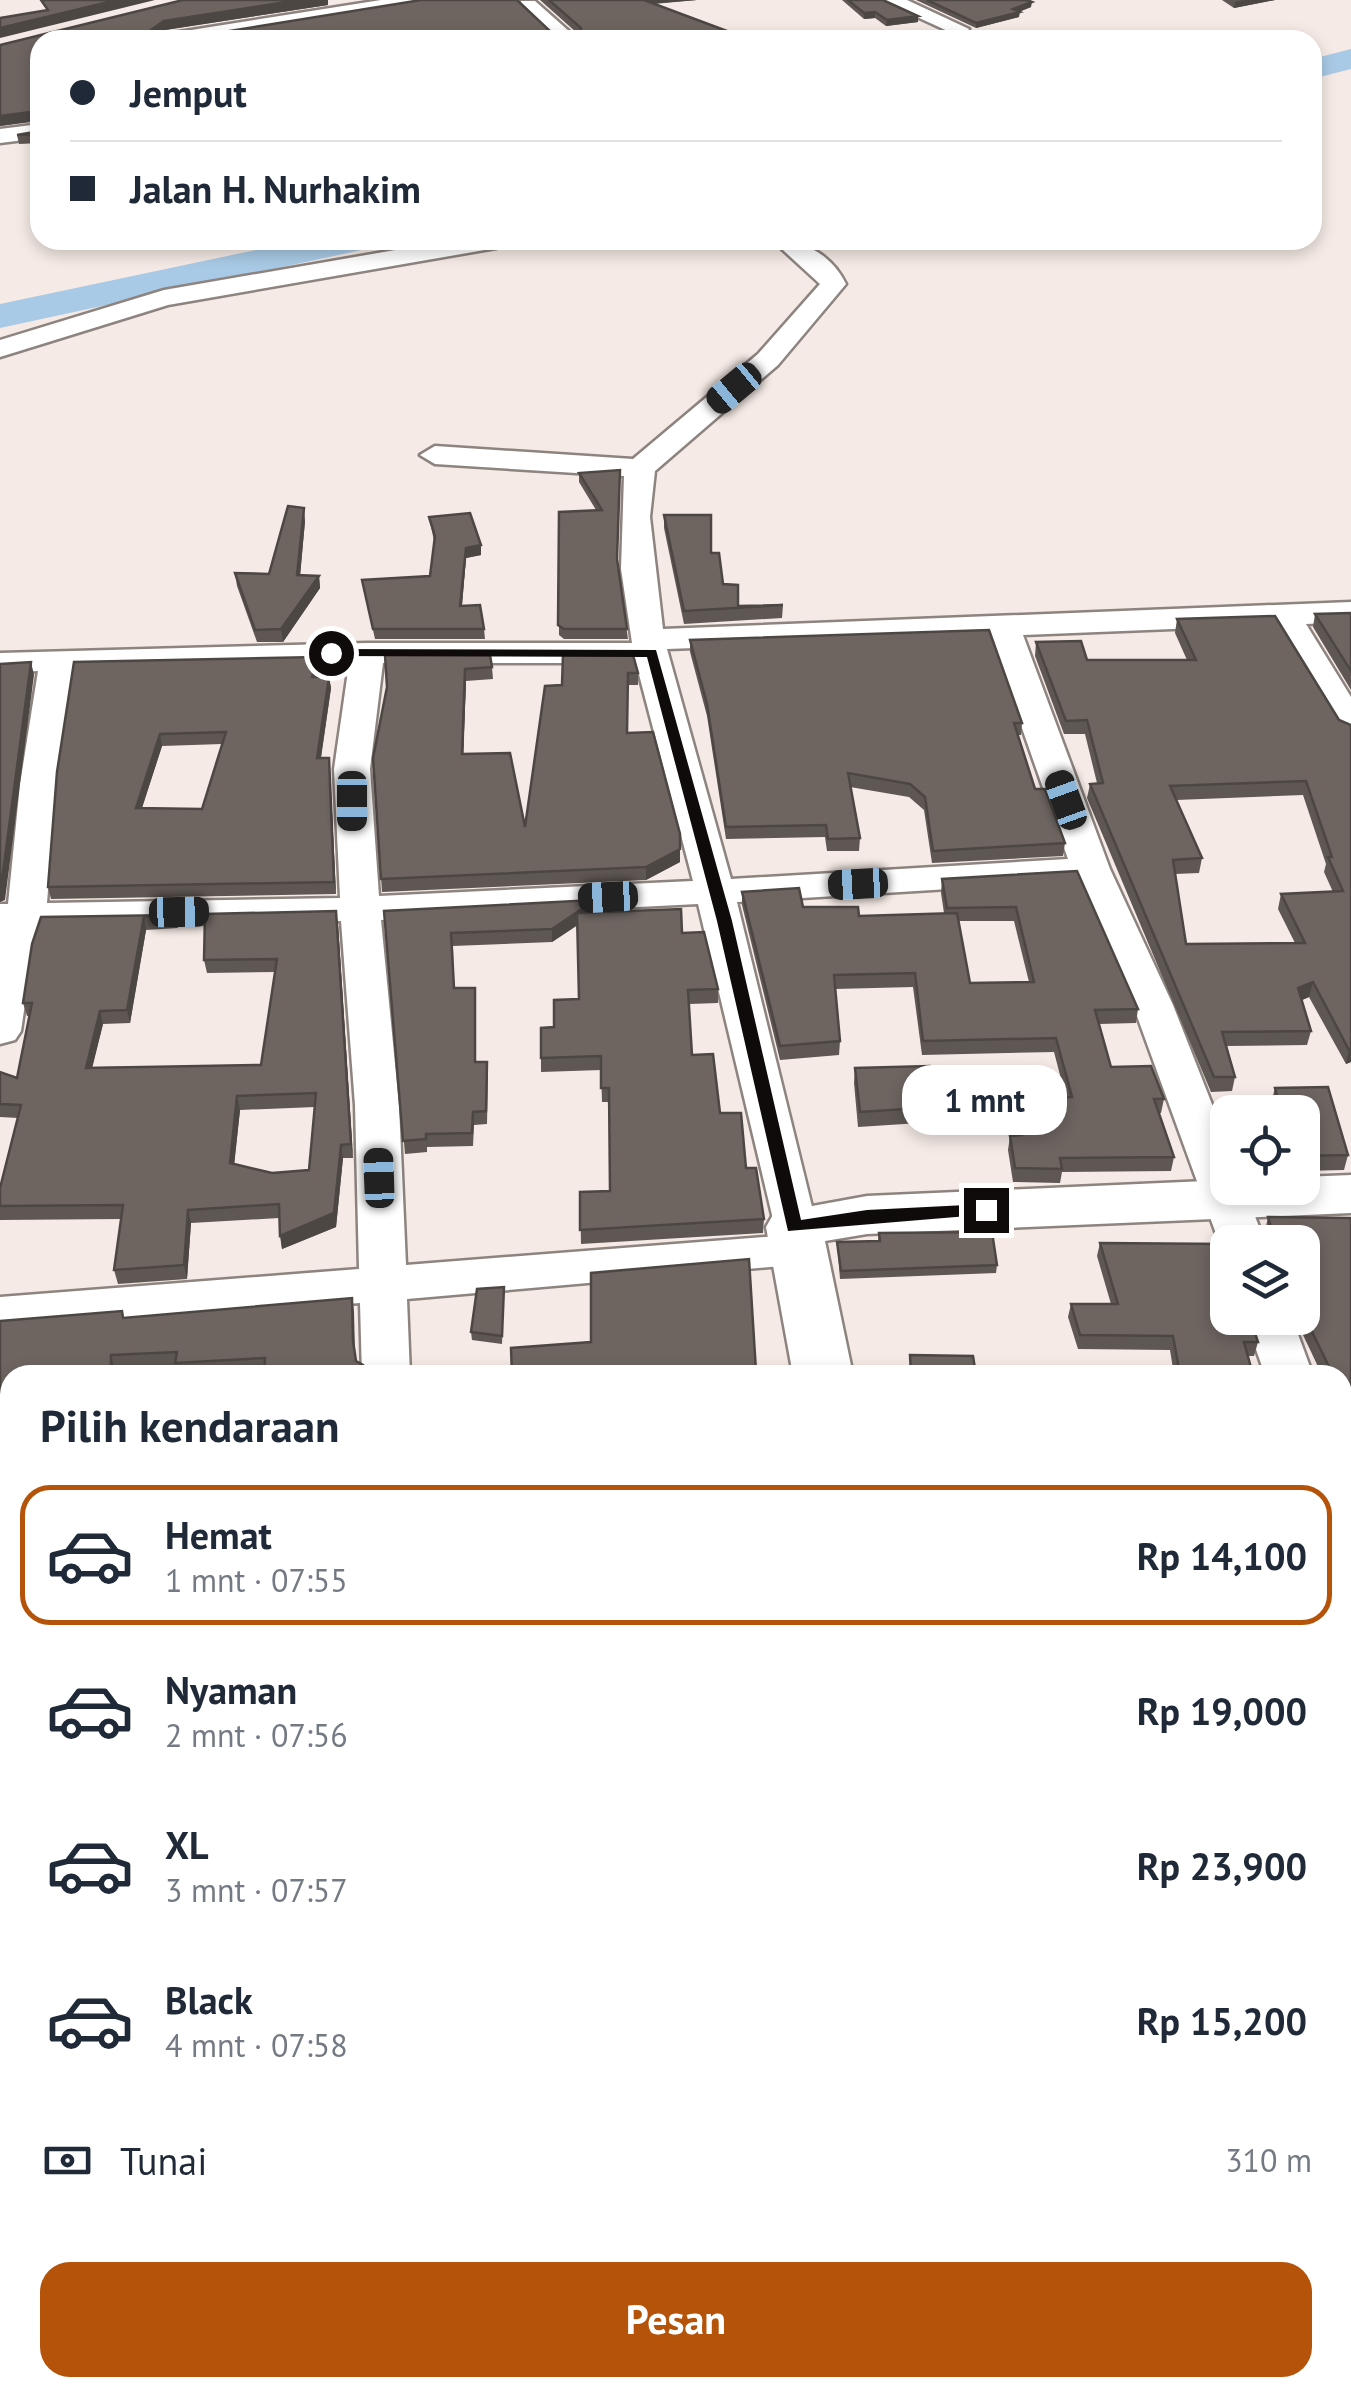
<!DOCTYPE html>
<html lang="id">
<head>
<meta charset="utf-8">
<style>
	:root { --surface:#fff; --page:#f6f6f7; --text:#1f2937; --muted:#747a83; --line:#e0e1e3; --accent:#b45309 }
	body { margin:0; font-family:"PT Sans",sans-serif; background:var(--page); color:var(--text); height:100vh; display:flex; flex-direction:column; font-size:38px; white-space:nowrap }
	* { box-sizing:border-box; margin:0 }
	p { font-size:32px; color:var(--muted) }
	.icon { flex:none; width:55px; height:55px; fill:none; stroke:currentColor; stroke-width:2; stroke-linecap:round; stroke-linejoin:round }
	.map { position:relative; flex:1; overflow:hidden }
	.panel { position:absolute; left:0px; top:1365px; width:1352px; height:1032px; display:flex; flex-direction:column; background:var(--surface); border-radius:30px 30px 0 0; box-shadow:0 5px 15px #0003 }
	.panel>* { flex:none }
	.banner { position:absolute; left:30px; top:30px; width:1292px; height:220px; border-radius:30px; box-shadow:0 5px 15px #0003; display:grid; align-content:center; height:220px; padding:0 40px; background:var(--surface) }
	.controls { position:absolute; left:1210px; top:1095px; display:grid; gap:20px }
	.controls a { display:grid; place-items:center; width:110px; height:110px; border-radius:20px; background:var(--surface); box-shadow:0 5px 15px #0003; font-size:50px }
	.end { position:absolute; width:45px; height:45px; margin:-22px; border:12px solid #0f0b0a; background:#fff; box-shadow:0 0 0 5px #fff }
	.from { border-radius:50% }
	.bubble { position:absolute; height:70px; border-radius:30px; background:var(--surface); box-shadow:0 5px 15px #0003; font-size:32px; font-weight:800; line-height:70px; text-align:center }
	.car { position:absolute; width:30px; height:60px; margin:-30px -15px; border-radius:12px; box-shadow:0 0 8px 2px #0007; background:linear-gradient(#222 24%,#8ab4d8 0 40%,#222 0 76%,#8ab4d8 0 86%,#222 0) }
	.banner b { display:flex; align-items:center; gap:35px; height:95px; font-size:38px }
	.banner b+b { border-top:2px solid var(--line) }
	.banner i { width:25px; height:25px; background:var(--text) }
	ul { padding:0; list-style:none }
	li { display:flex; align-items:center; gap:30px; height:140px; margin:0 20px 15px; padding:0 20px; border:5px solid transparent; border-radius:30px }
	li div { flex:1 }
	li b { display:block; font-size:38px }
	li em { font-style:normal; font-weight:800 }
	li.selected { border-color:var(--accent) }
	li>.icon { width:90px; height:90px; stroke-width:1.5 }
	h2 { padding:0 40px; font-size:45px; line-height:120px }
	.pay { display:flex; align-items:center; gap:25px; height:110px; padding:0 40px; font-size:38px }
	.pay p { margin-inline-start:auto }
	.button { display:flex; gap:20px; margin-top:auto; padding:20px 40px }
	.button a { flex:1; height:115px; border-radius:30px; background:var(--accent); color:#fff; font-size:40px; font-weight:800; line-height:115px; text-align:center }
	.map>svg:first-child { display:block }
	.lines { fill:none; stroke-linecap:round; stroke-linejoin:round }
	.river { fill:#a9cae6; fill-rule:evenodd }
	.street-casing { stroke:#8d837f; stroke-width:5 }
	.secondary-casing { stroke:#8d837f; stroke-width:5 }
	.street { fill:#fff; fill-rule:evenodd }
	.secondary { fill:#fff; fill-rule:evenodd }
	.wall { fill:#5f5753; fill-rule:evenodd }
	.shaded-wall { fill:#4d4744 }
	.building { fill:#6e6561; stroke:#4d4744; stroke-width:2.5; fill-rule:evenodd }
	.route { fill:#0f0b0a }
</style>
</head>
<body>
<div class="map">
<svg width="1351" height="2396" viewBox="0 0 1351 2396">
	<rect width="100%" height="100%" fill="#f5eae5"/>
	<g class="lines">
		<g class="river">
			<polygon points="1351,49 1351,69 1312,79 1312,59"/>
			<polygon points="303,240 376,240 370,248 357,251 0,328 0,304"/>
		</g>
		<g class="street-casing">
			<g id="street">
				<polygon points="381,0 430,0 420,6 206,40 156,40 166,34"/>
				<polygon points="880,0 907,0 969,29 966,33 952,33"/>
				<polygon points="521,1 535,1 579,40 556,40 521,9"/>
				<polygon points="40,124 40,138 0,143 0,129"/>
				<polygon points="453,240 509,240 496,248 168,305 0,357 0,340 164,290"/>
				<path d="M772,240C804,240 831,254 846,284L778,365L655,471L650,517L663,629L1351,602V622L1306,624L1351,697V736L1339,732L1274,625L1023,635L1110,869L1173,1005L1228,1145V1188H1244L1265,1242H1228V1254L1219,1242L1133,1005L1077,881L737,902L817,1227L810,1238L822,1251L815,1263L407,1299L410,1375H362L360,1303L0,1331V1297L359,1269L355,1105L341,921L42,927L32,957L21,1031L15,1040L0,1044V904H8L20,784L38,671L0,673V653L367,643H632L621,569L624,476L435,464L420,455L435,446L633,459L758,354L820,284ZM990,637L1068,859L731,879L667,649ZM383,663H636L693,881L379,896L370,769ZM349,664L334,769L340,898L47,903L56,784L73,670ZM698,904L777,1236L406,1265L399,1105L381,920Z"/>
				<polygon points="1245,1318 1292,1318 1313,1375 1265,1375"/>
				<polygon points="1342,1472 1351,1472 1351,1574 1342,1571"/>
				<rect x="1342" y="1797" width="9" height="52"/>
			</g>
		</g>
		<g class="secondary-casing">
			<g id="secondary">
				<polygon points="1351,1175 1351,1213 867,1234 825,1241 853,1375 793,1375 766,1227 774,1213 867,1196 1228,1180 1228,1188 1302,1188 1302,1177"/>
				<rect x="0" y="1824" width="10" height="64"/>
			</g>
		</g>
		<use href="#street" class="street"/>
		<use href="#secondary" class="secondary"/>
	</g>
	<g class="wall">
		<polygon points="183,0 328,0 328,5 165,30 159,35 205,35 421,0 518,0 553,34 577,33 540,0 697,0 654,4 751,40 40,40 40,121 0,126 0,45"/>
		<polygon points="842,0 883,0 918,22 886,26 875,18 864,19"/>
		<polygon points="916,0 1027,0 1031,7 1019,12 1019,17 976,28"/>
		<polygon points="1222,0 1275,0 1234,8"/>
		<polygon points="40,131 40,143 19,144 17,135"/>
		<polygon points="620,470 617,562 628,639 564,639 559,635 559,512 596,510 579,482 579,473"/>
		<polygon points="664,515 711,553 723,584 738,606 783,605 782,618 684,624 664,528"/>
		<polygon points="429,517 481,555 466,558 462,606 484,629 485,639 375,639 362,580 430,576 434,541"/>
		<polygon points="305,521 300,575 319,576 320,588 283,642 257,642 237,586 235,573 269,574"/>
		<polygon points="1351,613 1351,690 1313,627 1315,614"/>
		<path d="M1177,619L1339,720L1351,725V1062L1346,1064L1309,997L1302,1000L1311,1031L1307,1045L1227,1046L1235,1077L1232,1091L1211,1092L1087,798L1090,784L1097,783L1085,734H1064L1035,656L1036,642L1087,660H1187L1175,633ZM1303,795L1326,864L1324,872L1333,892L1281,894L1278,909L1295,943L1186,944L1175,874L1199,873L1202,858L1176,800Z"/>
		<polygon points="690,640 1022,723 1021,735 1018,735 1035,789 1065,843 1063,856 932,863 924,810 909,797 850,787 860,838 859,851 827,851 825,837 726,839 707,716 690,652"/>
		<polygon points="385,655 492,667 493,679 466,681 463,754 525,827 562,685 563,655 638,673 638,685 628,685 628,733 680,862 646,880 382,892 373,758 387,687"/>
		<path d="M319,668L317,677H329L331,688L321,758H329L330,770L336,894L51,899L48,887L57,772ZM222,744L202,809L142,808L162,746Z"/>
		<path d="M1077,871L1138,1009L1136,1023L1099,1024L1111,1067L1164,1099L1161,1113H1159L1174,1157L1171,1171L1062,1172L1060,1183L1013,1182L1008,1150L1010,1136H1018L1014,1114L1016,1099L1066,1098L1054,1052L922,1055L913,987L835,989L840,1041L839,1055L780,1060L742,905V892L803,907L859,916L944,913L941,893L942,879ZM959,921H1014L1029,982L970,983Z"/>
		<polygon points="595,900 595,912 682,933 718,989 718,1003 689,1004 692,1055 746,1168 764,1219 763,1233 581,1244 580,1192 610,1191 609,1102 602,1102 601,1070 541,1072 541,1058 554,1027 579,999 578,925 552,942 453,946 454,988 475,988 476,1062 488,1075 487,1124 474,1125 473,1146 427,1147 427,1152 405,1154 384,911"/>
		<path d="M176,915L178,928L146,930L130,1023L103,1024L92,1067L261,1065L275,972L207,973L204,960L338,925L353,1158H343L336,1227L282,1249L279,1218L191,1223L187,1279L118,1284L114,1270L121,1219L0,1220V1188L18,1118L0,1117V1072L17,1078L29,1016H27L23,1003L41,917ZM315,1107L309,1170L272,1173L234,1164L240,1110Z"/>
		<polygon points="855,1068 937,1107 935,1122 858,1127 854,1083"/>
		<polygon points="1328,1087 1348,1155 1344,1170 1302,1171 1302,1112 1274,1112 1271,1103 1275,1088"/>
		<polygon points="1268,1217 1351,1218 1351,1468 1342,1469 1342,1422 1344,1422 1342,1419 1342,1375 1322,1375 1295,1318 1302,1318 1302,1242 1249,1242 1252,1232 1265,1231"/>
		<polygon points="879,1233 997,1265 996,1273 840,1279 837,1242 878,1241"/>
		<polygon points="1100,1243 1258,1342 1254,1356 1247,1356 1253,1375 1174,1375 1170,1350 1078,1349 1068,1317 1071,1304 1111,1304 1097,1256"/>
		<polygon points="504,1287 502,1344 472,1340 471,1332"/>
		<polygon points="354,1312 264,1372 178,1375 176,1366 114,1369 114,1375 10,1375 10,1435 0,1436 0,1321"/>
		<polygon points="10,1531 10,1779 0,1779 0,1532"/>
		<polygon points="1351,1637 1351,1727 1342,1727 1342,1640"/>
	</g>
	<g class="shaded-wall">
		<polygon points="117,0 155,0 0,38 0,28"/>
		<polygon points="300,0 328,0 328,5 165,30 152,39 151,30 164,21"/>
		<polygon points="634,0 697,0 634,5"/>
		<polygon points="1244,0 1275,0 1234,8 1235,2"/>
		<polygon points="1032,2 1031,7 1015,13 1020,12 1019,17 976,28 976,23"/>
		<polygon points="875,12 875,18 864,19 864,13"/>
		<polygon points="918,16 918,22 886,26 887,20"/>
		<polygon points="38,111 40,120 0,126 0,116"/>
		<polygon points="304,508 305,521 299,588 297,575"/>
		<polygon points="481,545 481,555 466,558 461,616 460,606 466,548"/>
		<polygon points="319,576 320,588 283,642 281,629"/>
		<polygon points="318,657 319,668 314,688 312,677"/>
		<polygon points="31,662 34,675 5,900 0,902 0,887"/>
		<polygon points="465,669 466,681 463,767 462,754"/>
		<polygon points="329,677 331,688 319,770 317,758"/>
		<polygon points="160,734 162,746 138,820 136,808"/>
		<polygon points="329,758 330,770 336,894 334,882"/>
		<polygon points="680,849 680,862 646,880 646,867"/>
		<polygon points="595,900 595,913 552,942 552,929"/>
		<polygon points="336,911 338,925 353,1158 351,1144"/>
		<polygon points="144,916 146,930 130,1023 127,1010"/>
		<polygon points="1313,982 1309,997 1295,1003 1298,988"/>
		<polygon points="100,1011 103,1024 89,1081 86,1068"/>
		<polygon points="1351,1049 1351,1062 1346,1064 1349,1050"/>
		<polygon points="237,1096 240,1110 233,1176 230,1163"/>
		<polygon points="341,1145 343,1158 336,1227 282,1249 280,1236"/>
		<polygon points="188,1210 191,1223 187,1279 184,1265"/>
		<polygon points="352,1298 354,1312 355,1354 353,1341"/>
		<polygon points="111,1355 114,1369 114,1375 111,1375"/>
	</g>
	<g class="building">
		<polygon points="41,0 117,0 0,28 0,18 48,10"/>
		<polygon points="183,0 300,0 164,21 151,30 155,35 205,35 421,0 517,0 553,34 581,33 581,28 549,0 644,0 751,40 40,40 40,113 38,111 0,116 0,45"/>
		<polygon points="848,0 883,0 918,16 887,20 875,12 864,13"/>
		<polygon points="927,0 1027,0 1032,2 1013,9 1020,12 976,23"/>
		<polygon points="40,131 40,134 17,135"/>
		<polygon points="620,470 617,559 627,629 564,629 558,625 559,512 602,510 579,473"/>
		<polygon points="288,506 304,508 297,575 319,576 281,629 255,630 235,573 269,574"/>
		<polygon points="470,513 481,545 466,548 460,606 480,605 484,629 373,629 362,580 430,576 435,536 429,517"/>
		<polygon points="664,515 711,515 711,553 719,553 723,584 738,585 738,606 783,605 684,611"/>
		<polygon points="1351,613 1351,671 1315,614"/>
		<path d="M1275,616L1339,720L1351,725V1049L1349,1050L1313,982L1298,988L1311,1031L1222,1032L1235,1077H1214L1090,784L1103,783L1087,720L1066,721L1036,642L1081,641L1087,660H1196L1177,619ZM1306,781L1332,857H1328L1343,891L1281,894L1305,943L1186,944L1173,860L1202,858L1170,786Z"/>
		<polygon points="989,630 1022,723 1014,723 1035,789 1045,789 1065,843 933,851 925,797 910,784 848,773 860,838 828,839 826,825 726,827 707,704 690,640"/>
		<polygon points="385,655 490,655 492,667 465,669 462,754 510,753 525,827 545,686 562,685 563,655 633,655 638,673 628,673 627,733 653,732 680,834 680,849 646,867 381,879 373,758 387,687"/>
		<path d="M318,657L312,677H329L317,758H329L334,882L48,887L57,772L74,662ZM226,732L202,809L136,808L160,734Z"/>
		<polygon points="31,662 1,887 0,887 0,664"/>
		<polygon points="1077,871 1138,1009 1095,1010 1111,1067 1151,1066 1164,1099 1154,1099 1174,1157 1060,1158 1062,1169 1015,1168 1010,1136 1022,1135 1016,1099 1072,1097 1056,1038 923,1041 915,973 834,975 840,1041 780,1046 742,892 799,888 803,907 858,907 859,916 957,913 970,983 1034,982 1016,907 947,908 942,879"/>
		<polygon points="595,900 552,929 451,933 454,988 475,988 475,1062 487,1062 486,1111 473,1112 472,1133 426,1134 426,1139 403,1141 384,911"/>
		<polygon points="681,909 682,933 704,932 718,989 688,990 692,1055 713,1054 720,1113 741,1113 746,1168 756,1168 764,1219 580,1230 580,1192 610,1191 609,1088 601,1088 601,1056 541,1058 541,1028 554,1027 554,1000 579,999 577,913"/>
		<path d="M336,911L351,1144L341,1145L334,1213L280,1236L279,1204L188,1210L184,1265L114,1270L123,1205L0,1206V1188L21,1105L0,1104V1072L17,1078L32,1003H23L32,944L41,917L176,915L144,916L127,1010L100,1011L86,1068L261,1065L277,959L204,960L205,914ZM316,1093L309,1170L272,1173L230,1163L237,1096Z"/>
		<polygon points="930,1066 937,1107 860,1112 855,1068"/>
		<polygon points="1328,1087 1348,1155 1302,1156 1302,1112 1281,1112 1275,1088"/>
		<polygon points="1268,1217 1351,1218 1351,1414 1342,1396 1342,1375 1333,1375 1302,1311 1302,1242 1244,1242 1254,1241 1252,1232 1272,1230"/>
		<polygon points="992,1232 997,1265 841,1271 837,1242 880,1241 879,1233"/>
		<polygon points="1100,1243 1228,1244 1228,1318 1250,1318 1258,1342 1244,1342 1253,1375 1180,1375 1173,1336 1080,1335 1071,1304 1118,1304"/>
		<polygon points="749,1259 756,1371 773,1369 774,1375 512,1375 511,1348 591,1342 591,1273"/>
		<polygon points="504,1287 502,1336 471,1332 477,1289"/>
		<polygon points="352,1298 353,1341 356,1361 363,1365 363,1375 264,1375 265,1358 175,1363 177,1352 111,1355 111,1375 10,1375 10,1421 0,1422 0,1321 122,1311 123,1318"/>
		<polygon points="910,1355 973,1356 976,1375 911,1375"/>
		<polygon points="1342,1422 1351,1422 1351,1455 1344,1456 1343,1461"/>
		<polygon points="10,1531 10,1766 0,1767 0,1532"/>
		<polygon points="1347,1637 1351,1637 1351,1714 1342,1714 1342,1640"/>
	</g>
	<polygon class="route" points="331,649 656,650 732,921 801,1220 867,1210 986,1204 992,1205 992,1214 788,1231 717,921 647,657 326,656"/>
</svg>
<div class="controls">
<a><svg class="icon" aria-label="locate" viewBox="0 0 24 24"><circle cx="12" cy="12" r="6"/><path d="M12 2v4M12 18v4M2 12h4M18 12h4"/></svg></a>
<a><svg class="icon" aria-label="layers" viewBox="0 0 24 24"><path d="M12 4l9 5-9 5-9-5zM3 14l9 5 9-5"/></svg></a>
</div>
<i class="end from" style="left:331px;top:653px"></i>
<i class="end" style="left:986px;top:1210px"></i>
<div class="bubble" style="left:902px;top:1065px;width:165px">1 mnt</div>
<i class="car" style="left:734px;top:388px;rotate:230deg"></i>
<i class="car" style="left:1066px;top:800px;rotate:340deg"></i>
<i class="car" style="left:352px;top:801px;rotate:180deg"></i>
<i class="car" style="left:858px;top:884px;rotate:267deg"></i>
<i class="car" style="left:608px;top:897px;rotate:267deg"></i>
<i class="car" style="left:179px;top:912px;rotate:89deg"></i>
<i class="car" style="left:379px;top:1178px;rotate:358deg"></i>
<div class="banner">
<b><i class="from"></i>Jemput</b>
<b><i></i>Jalan H. Nurhakim</b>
</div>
<section class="panel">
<h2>Pilih kendaraan</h2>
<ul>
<li class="selected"><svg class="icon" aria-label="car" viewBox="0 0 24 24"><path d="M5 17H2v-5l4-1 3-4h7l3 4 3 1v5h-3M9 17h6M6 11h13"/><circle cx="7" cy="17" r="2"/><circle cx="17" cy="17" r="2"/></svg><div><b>Hemat</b><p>1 mnt · 07:55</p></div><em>Rp 14,100</em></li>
<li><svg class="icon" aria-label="car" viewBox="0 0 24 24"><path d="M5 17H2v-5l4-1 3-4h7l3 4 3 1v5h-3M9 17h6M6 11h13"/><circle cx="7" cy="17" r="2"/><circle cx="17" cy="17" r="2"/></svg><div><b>Nyaman</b><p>2 mnt · 07:56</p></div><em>Rp 19,000</em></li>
<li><svg class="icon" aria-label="car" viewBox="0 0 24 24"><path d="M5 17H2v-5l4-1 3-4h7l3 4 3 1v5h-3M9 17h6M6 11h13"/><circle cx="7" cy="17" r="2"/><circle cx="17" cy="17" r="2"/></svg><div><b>XL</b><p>3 mnt · 07:57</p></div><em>Rp 23,900</em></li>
<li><svg class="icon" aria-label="car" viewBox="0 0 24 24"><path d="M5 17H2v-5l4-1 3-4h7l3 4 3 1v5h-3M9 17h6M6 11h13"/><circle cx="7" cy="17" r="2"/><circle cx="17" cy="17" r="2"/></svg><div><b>Black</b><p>4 mnt · 07:58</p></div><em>Rp 15,200</em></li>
</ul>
<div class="pay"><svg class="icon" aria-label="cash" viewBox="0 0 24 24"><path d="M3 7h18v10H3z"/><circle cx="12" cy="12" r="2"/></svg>Tunai<p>310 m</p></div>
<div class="button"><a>Pesan</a></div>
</section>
</div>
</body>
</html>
